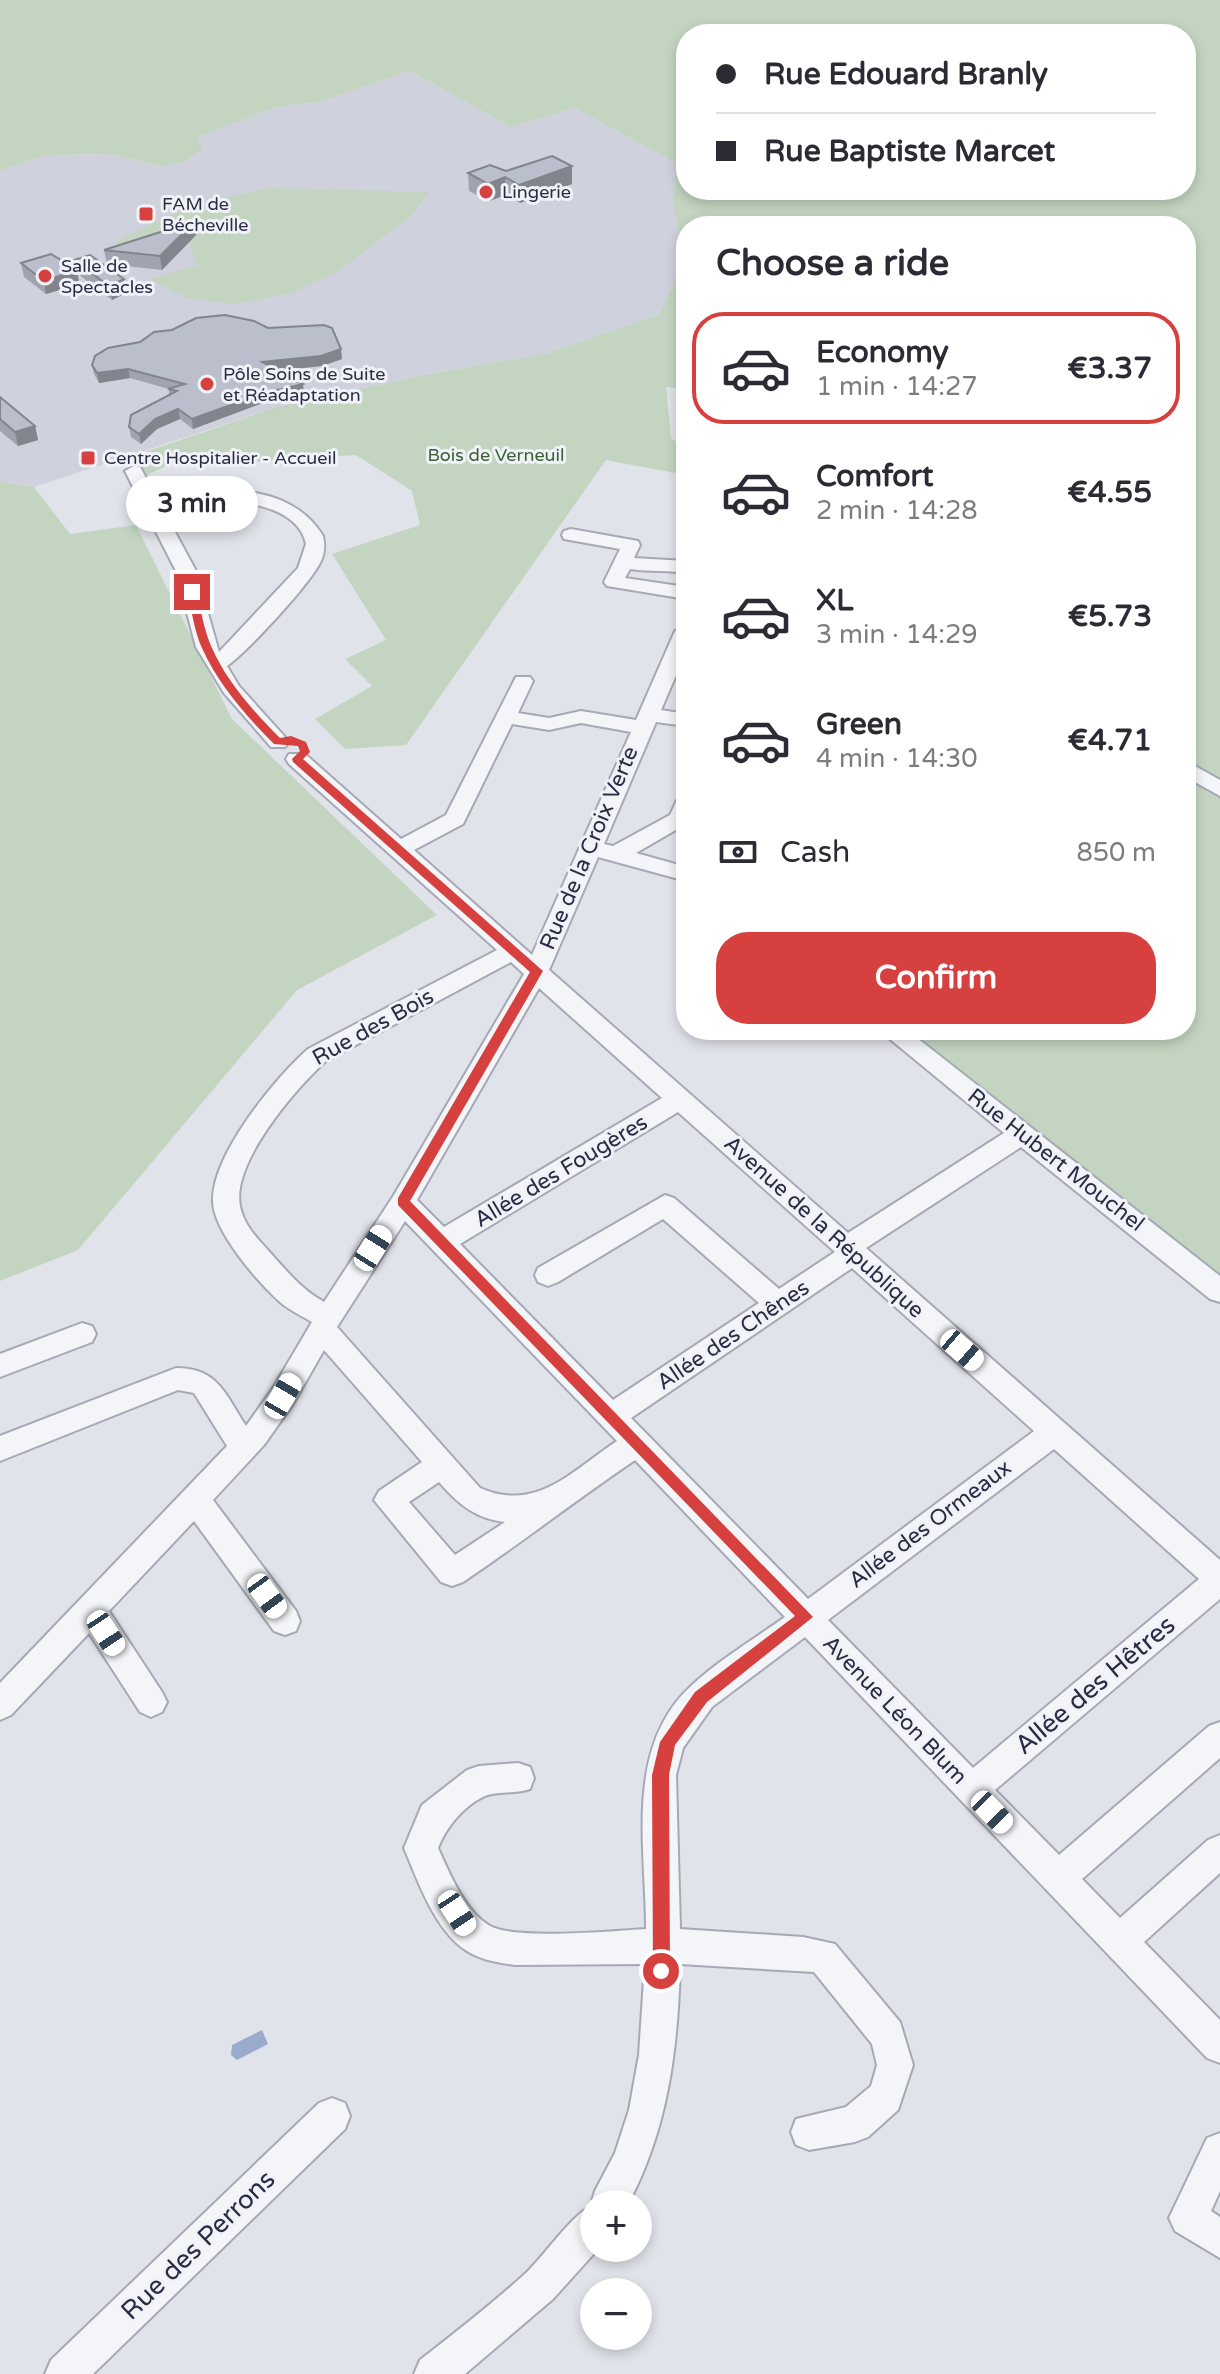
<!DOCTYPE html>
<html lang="en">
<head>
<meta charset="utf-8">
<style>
	:root { --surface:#fff; --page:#f7f7f7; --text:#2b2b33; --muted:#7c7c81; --line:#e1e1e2; --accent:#d6413f }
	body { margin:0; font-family:"Varela Round",sans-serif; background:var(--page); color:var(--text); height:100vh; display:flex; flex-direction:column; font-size:30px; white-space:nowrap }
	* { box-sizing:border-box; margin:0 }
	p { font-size:26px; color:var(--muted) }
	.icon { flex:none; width:44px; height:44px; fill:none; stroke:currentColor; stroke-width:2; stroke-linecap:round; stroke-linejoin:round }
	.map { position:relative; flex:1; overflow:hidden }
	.drawer { position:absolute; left:676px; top:216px; width:520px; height:824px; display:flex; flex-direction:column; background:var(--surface); border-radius:32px; box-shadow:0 4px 12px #0003 }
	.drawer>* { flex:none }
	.top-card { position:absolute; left:676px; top:24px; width:520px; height:176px; border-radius:32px; box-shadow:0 4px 12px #0003; display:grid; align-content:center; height:176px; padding:0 40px; background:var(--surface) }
	.fabs { position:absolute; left:580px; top:2190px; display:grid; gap:16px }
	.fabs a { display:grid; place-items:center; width:72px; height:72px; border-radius:50%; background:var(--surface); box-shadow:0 4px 12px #0003; font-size:40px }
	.end { position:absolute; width:36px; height:36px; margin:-18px; border:10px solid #d6413f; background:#fff; box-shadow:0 0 0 4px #fff }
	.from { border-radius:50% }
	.bubble { position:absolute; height:56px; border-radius:28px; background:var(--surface); box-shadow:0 4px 12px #0003; font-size:26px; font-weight:800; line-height:56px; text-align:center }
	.car { position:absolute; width:24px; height:48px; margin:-24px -12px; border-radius:10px; box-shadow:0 0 6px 2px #0007; background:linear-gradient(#fff 24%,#345 0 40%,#fff 0 76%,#345 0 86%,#fff 0) }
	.top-card b { display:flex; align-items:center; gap:28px; height:76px; font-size:30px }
	.top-card b+b { border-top:2px solid var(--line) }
	.top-card i { width:20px; height:20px; background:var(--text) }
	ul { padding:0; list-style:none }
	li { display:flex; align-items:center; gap:24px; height:112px; margin:0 16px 12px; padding:0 24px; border:4px solid transparent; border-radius:32px }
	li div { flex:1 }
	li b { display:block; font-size:30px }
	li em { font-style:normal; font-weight:800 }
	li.on { border-color:var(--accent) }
	li>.icon { width:72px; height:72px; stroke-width:1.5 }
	h2 { padding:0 40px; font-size:36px; line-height:96px }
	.pay { display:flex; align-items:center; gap:20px; height:88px; padding:0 40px; font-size:30px }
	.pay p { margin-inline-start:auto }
	.action { display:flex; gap:16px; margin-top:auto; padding:16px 40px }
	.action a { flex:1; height:92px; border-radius:32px; background:var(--accent); color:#fff; font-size:32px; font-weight:800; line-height:92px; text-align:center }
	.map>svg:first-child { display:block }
	.built { fill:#cfd2dd }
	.green { fill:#c3d5c1; fill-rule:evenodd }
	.water { fill:#9aaacc }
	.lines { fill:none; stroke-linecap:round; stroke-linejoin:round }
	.minor-casing { stroke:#a6a9b5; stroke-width:4 }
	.minor { fill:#f4f5f8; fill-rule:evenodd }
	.wall { fill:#a1a3af }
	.shaded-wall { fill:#83858e }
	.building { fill:#bbbecb; stroke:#83858e; stroke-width:2 }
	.route { fill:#d6413f }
	.poi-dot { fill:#d6413f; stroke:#f1f2f8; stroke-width:3 }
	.labels { text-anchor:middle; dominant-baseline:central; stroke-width:6; stroke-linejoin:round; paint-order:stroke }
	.far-poi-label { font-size:18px; fill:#282d43; stroke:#f1f2f8; text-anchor:start }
	.far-park-label { font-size:18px; fill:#366034; stroke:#f1f2f8 }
	.street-label { font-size:22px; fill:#282d43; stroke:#f1f2f8 }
	.near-street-label { font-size:26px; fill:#282d43; stroke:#f1f2f8 }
</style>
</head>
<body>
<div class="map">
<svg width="1220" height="2374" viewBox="0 0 1220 2374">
	<rect width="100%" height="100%" fill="#e1e3ea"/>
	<polygon class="built" points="410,71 511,127 575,108 679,165 672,199 685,262 658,315 544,354 434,373 280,406 34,487 0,482 0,171 46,155 110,154 161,166 196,137 274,108 323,101"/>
	<g class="green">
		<path d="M0,0H1220V1283L911,1030H1186V226H686V389L666,387L671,438L686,449V475L606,460L406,745L345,749L315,719L372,686L345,659L386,640L332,554L420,525L412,491L356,455L252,462L181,459L147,475L121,460L280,406L434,373L544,354L658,315L685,262L672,199L679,165L575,108L511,127L410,71L323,101L274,108L197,137L203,148L184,162L161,166L110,154L46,155L0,171ZM686,34H1186V190H686Z"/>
		<path d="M273,188L429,192L413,214L340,270L293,293L234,304L187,298L150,279L197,265L188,239L113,244C167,213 211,198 273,188Z"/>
		<polygon points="0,482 34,487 70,534 136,525 232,719 437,915 297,990 78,1250 0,1281"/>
	</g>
	<polygon class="water" points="262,2030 268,2044 237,2060 231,2055 232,2045"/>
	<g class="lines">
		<g class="minor-casing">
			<g id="minor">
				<path d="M134,466L140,467L156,496C211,487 289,480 323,536C325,545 325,552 321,561C311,583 248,651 227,666L239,686L285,737L289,742L285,747H271L224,693L196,647L176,571L125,471ZM207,500C239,500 298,505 306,544L298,568L219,652L196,571L161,506Z"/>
				<path d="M571,529L638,541L640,545L634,558L686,561V573C667,570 650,572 630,569L625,578L686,587V599L607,586L604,582L620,549L564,539L562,535L564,531Z"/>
				<path d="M686,625V652L661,710L686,714V726L656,722L604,844L613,846L670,815L678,798L686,796V824L636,853L686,867V881L598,857L549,970L848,1233L1004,1133L879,1030H907L1220,1276V1302L1210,1299L1021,1147L866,1248L1220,1560V1599L995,1790L1059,1855L1209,1726L1220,1722V1758L1082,1879L1120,1918L1208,1840L1220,1835V1873L1144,1942L1220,2020V2063L1207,2058L805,1637L712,1707L683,1748L676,1775L680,1929L803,1937L835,1944L900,2022L913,2065L898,2110L868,2137L855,2142L809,2150L796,2145L791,2132L796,2119L846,2107L871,2086L877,2065L872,2044L814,1972L680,1964C678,2048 668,2129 628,2204H594V2248H599L553,2299L465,2374H414L420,2360C456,2332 492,2304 526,2273C543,2257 573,2214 590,2207L595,2191L615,2153L629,2110L639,2055L645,1964L515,1965C499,1963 481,1960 467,1951C435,1931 418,1881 404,1848L422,1805L467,1770L479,1766L518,1763L530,1767L534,1778L530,1789C515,1794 498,1791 485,1796C463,1806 446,1828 438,1848C449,1872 465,1912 490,1926C515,1940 614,1931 646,1929C646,1847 624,1748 691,1686C719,1660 754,1639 785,1617L635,1460C576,1500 521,1543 463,1582L452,1586L441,1582L374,1500L379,1491L422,1462L324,1350L293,1404L264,1445L213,1500L296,1611L300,1621L296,1631L285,1635L274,1631L194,1521L109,1611L162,1692L167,1702L162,1712L151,1717L140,1712L89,1633L11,1715L0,1720V1683L227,1446L194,1393L178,1390L0,1461V1436L176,1368C218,1368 225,1394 246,1426L273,1388L312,1322C302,1316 289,1310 280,1302C258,1282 214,1232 213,1202C211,1156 275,1078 308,1049L497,950L289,764L286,759L289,754H305L401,839L446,815L516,677H530L533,681L518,713L549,718L581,711L636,720L675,631ZM581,723L631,732L532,955L414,850L463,824L512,724L549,730ZM511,962L524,974L394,1195L324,1302C303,1290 290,1275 274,1257C260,1241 244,1227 240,1206C231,1163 296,1088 326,1061ZM539,988L662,1098L444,1227L417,1200ZM678,1112L835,1252L779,1289L674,1198L665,1195L538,1268L535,1275L538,1282L548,1286L558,1282L663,1219L759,1303L613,1400L460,1244ZM405,1221L432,1249L617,1441C572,1471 536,1513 480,1488L337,1327ZM852,1268L1034,1431L808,1599L631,1418ZM1054,1449L1199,1579L973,1768L828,1620ZM439,1482C458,1504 476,1519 505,1522L455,1555L409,1502Z"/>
				<polygon points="1186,761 1220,780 1220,796 1186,777"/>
				<polygon points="82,1323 92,1326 96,1334 92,1342 0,1377 0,1354"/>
				<polygon points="332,2098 345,2103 350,2116 345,2129 93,2374 45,2374 51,2360 319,2103"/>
				<polygon points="1220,2133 1220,2191 1211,2211 1220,2217 1220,2258 1175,2231 1169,2218 1207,2138"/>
			</g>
		</g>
		<use href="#minor" class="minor"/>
	</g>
	<g class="wall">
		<polygon points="572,166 572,184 520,203 506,195 489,201 469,191 468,173"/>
		<polygon points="197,234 162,270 107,264 104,250"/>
		<polygon points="74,260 126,293 112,300 78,274 79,284 46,294 24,277 21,263 75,269"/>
		<polygon points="268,328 342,359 322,366 278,370 304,393 263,403 193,429 180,419 157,429 141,444 131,437 129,427 169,395 169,389 130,378 99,383 94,374 92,365"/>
		<polygon points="0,397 35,426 38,440 18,446 0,431"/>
	</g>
	<g class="shaded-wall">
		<polygon points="572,166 572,184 520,203 519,185"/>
		<polygon points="505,177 506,195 489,201 488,184"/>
		<polygon points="195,221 197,234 162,270 160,256"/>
		<polygon points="77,270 79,284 46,294 44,281"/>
		<polygon points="124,279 126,293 112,300 109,286"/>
		<polygon points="341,349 342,359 322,366 264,372 262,362"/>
		<polygon points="128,369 130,378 99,383 97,373"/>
		<polygon points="303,384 304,393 263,403 193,429 192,419 261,394"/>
		<polygon points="178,409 180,419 157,429 141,444 139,434 155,419"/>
		<polygon points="35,426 38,440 18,446 15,432"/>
	</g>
	<g class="building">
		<polygon points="552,156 572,166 519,185 505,177 488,184 468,173 490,165 506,171"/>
		<polygon points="195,221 160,256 104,250"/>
		<polygon points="51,254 77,270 44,281 21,263"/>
		<polygon points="90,255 124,279 109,286 74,260"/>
		<polygon points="225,315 254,321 268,328 324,325 332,328 341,349 321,356 262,362 303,384 261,394 192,419 178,409 155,419 139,434 129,427 131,415 177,391 168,389 185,384 128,369 97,373 92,365 95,356 108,348 140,342 154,332 172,330 196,318"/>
		<polygon points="0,397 35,426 15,432 0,419"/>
	</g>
	<path class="route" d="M192,589L197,592C201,610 204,631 212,648C227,682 254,712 280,738L291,736L306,742L310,752L303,759L543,971L410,1201L813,1617L707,1702L675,1745L669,1775L670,1971L667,1977L661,1980L655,1977L653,1971L652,1775L660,1742L695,1692L795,1616L398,1205V1198L530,972L293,762L292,759L300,751L298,746L274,744C246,716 218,684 202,648C194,631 192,610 187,592Z"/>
	<g class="poi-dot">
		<circle cx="486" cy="192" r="8"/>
		<rect x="138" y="206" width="16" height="16" rx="4"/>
		<circle cx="45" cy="276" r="8"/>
		<circle cx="207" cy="384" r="8"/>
		<rect x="80" y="450" width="16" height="16" rx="4"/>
	</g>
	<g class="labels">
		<g class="far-poi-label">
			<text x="502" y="192">Lingerie</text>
			<text x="162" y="204">FAM de<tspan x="162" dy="21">Bécheville</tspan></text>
			<text x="61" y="266">Salle de<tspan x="61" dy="21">Spectacles</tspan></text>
			<text x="223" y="374">Pôle Soins de Suite<tspan x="223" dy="21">et Réadaptation</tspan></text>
			<text x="104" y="458">Centre Hospitalier - Accueil</text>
		</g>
		<g class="far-park-label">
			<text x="496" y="455">Bois de Verneuil</text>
		</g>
		<g class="street-label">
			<text transform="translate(589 848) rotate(-67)">Rue de la Croix Verte</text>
			<text transform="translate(373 1027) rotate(-29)">Rue des Bois</text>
			<text transform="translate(1056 1160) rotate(38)">Rue Hubert Mouchel</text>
			<text transform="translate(561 1171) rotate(-31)">Allée des Fougères</text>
			<text transform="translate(824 1227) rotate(42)">Avenue de la République</text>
			<text transform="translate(733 1335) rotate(-34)">Allée des Chênes</text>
			<text transform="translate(930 1524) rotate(-37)">Allée des Ormeaux</text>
			<text transform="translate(895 1710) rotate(46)">Avenue Léon Blum</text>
		</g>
		<g class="near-street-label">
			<text transform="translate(1095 1685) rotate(-40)">Allée des Hêtres</text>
			<text transform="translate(198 2245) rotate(-44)">Rue des Perrons</text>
		</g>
	</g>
</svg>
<div class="fabs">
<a>+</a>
<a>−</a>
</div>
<i class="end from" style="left:661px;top:1971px"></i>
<i class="end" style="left:192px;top:592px"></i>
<div class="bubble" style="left:126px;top:476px;width:132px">3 min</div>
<i class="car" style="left:373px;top:1248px;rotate:32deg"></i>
<i class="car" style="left:962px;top:1350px;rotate:131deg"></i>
<i class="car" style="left:283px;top:1396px;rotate:30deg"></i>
<i class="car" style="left:267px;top:1596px;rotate:144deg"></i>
<i class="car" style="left:106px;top:1633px;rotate:147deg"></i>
<i class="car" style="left:992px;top:1812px;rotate:136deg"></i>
<i class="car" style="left:457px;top:1913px;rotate:147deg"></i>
<div class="top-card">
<b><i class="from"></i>Rue Edouard Branly</b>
<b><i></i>Rue Baptiste Marcet</b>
</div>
<section class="drawer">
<h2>Choose a ride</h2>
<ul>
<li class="on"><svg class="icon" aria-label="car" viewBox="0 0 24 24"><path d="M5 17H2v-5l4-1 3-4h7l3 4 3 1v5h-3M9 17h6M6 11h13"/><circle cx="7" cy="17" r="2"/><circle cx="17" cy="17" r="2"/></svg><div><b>Economy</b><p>1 min · 14:27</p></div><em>€3.37</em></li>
<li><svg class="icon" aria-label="car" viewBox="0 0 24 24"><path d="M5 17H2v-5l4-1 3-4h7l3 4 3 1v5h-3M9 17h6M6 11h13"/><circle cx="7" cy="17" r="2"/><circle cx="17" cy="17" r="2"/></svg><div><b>Comfort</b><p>2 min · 14:28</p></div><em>€4.55</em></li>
<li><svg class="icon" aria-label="car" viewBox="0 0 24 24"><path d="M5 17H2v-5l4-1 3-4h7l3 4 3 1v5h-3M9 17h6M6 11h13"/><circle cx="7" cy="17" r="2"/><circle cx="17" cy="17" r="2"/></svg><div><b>XL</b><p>3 min · 14:29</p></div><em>€5.73</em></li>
<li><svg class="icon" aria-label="car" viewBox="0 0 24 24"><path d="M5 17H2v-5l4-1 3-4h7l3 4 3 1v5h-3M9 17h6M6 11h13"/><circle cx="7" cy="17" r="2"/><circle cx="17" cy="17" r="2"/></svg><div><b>Green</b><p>4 min · 14:30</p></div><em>€4.71</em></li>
</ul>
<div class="pay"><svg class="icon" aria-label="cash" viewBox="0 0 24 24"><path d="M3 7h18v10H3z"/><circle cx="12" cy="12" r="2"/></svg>Cash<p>850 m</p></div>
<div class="action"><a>Confirm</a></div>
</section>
</div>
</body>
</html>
